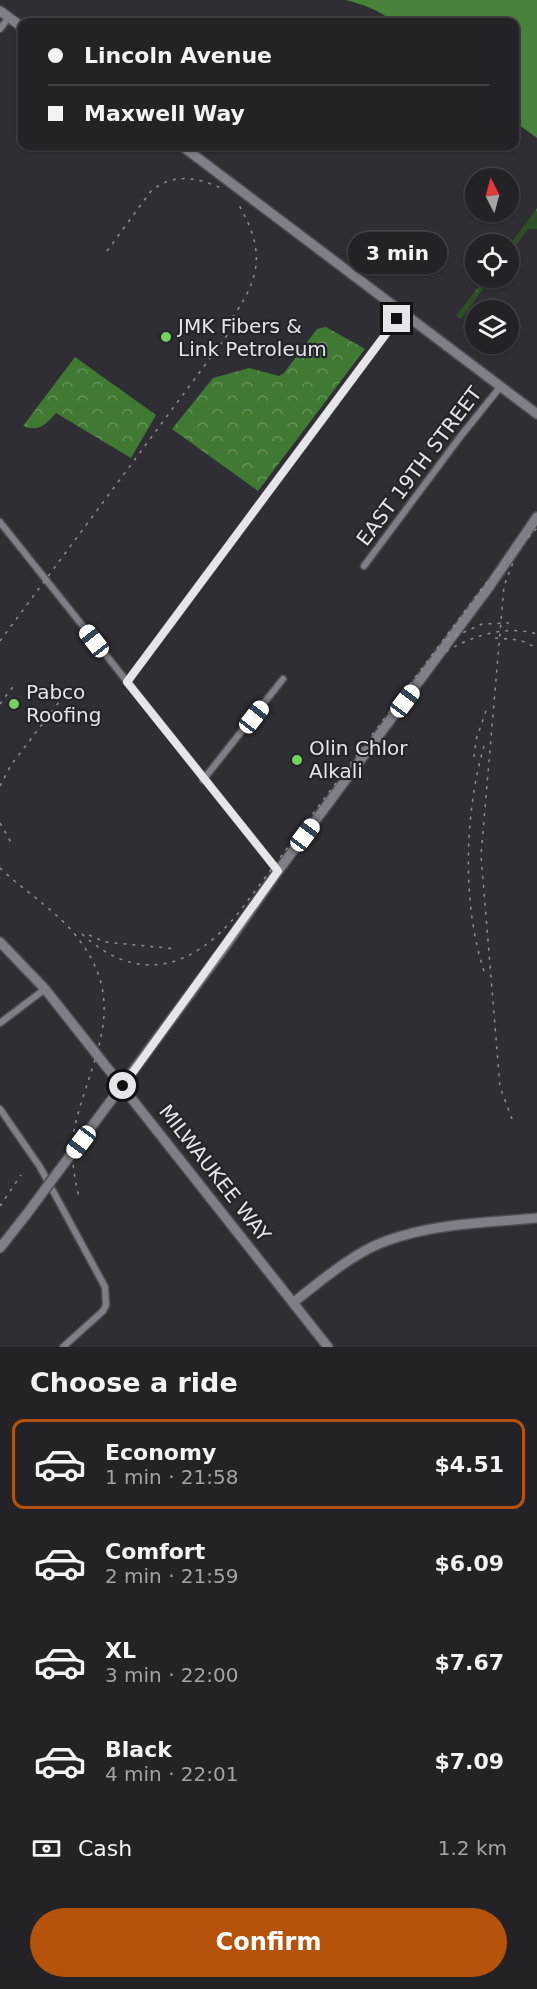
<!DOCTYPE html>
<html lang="en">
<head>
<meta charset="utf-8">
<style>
	:root { --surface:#222227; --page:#2a2a2f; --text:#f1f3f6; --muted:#a2a4a7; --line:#3f3f44; --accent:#b45309 }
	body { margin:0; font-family:"DejaVu Sans",sans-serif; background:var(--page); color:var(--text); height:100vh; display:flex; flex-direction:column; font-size:22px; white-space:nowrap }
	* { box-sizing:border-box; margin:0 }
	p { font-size:20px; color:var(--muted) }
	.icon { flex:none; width:33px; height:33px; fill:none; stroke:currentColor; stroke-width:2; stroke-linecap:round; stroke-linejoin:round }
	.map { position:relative; height:1347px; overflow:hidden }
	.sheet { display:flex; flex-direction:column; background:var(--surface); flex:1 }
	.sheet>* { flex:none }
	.hud { position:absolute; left:18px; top:18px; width:501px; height:132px; border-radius:12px; box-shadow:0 2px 4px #0004,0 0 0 2px var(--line); display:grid; align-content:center; height:132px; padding:0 30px; background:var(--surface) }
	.needle { width:39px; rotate:354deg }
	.fabs { position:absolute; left:465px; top:168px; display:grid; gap:12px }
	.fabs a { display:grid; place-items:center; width:54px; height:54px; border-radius:50%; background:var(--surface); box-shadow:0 2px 4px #0004,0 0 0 2px var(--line); font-size:30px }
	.end { position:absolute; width:27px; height:27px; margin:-14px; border:8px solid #e5e5ea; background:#111; box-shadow:0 0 0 3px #111 }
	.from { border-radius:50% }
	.bubble { position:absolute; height:42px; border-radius:21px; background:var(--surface); box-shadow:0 2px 4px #0004,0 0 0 2px var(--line); font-size:20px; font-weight:700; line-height:42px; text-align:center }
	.car { position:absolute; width:18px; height:36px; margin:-18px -9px; border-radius:8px; box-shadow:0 0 4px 2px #0007; background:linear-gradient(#fff 24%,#345 0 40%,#fff 0 76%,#345 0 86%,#fff 0) }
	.hud b { display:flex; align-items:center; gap:21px; height:57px; font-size:22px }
	.hud b+b { border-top:2px solid var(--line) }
	.hud i { width:15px; height:15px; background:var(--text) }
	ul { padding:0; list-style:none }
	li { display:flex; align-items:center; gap:18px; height:90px; margin:0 12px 9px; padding:0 18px; border:3px solid transparent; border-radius:12px }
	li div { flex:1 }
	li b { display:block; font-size:22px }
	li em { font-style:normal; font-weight:700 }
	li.selected { border-color:var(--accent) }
	li>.icon { width:54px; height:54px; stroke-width:1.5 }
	h2 { padding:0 30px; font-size:27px; line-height:72px }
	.pay { display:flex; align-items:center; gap:15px; height:66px; padding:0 30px; font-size:22px }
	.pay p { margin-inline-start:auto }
	.button { display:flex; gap:12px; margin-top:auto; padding:12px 30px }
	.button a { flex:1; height:69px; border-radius:36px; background:var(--accent); color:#fff; font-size:24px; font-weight:700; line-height:69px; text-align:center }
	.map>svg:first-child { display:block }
	.forest { fill:url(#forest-crowns) }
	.park { fill:url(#park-crowns) }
	.water { fill:#48823b }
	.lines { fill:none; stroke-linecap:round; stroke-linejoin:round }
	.street-casing { stroke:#4c4c52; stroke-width:9 }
	.secondary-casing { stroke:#4c4c52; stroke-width:12 }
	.street { stroke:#7f7f87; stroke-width:6 }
	.secondary { stroke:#7f7f87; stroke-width:9 }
	.rail { stroke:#8e8e94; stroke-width:1.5; stroke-dasharray:3 6; stroke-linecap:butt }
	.secondary-bridge-casing { stroke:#4c4c52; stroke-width:12; stroke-linecap:butt }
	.secondary-bridge { stroke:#7f7f87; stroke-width:9 }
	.route { stroke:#e5e5ea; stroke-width:8 }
	.poi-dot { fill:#72d25d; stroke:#24242a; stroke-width:2 }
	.labels { text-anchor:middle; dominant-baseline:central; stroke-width:4.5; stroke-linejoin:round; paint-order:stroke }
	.poi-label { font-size:20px; fill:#e5e5ea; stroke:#24242a; text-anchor:start }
	.street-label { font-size:20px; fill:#e5e5ea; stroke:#24242a }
</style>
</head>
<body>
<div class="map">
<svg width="537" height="1347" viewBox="0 0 537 1347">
	<defs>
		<pattern id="forest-crowns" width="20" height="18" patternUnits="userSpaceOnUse" patternTransform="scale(1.5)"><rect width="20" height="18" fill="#3f7932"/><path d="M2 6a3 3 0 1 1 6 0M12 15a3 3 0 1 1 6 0" fill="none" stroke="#64925a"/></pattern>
		<pattern id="park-crowns" width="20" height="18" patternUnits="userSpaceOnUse" patternTransform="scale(1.5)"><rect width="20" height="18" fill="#2d4f25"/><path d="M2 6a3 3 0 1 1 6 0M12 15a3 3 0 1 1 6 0" fill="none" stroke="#4b6845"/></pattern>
	</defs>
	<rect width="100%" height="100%" fill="#2e2e34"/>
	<g class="forest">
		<polygon points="326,327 365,349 258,491 172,429 213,378 249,368 279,376 284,373 317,329"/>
		<path d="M75,357L156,415L131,458L56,413C45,425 40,432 23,426Z"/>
	</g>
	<g class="park">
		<polygon points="537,208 537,229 528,229 509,255 509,246"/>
		<polygon points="485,278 491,278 461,319 456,316"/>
	</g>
	<path class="water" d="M346,0H537V138L515,122L514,22H393C380,10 361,4 346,0Z"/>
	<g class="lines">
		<g class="street-casing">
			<g id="street">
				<polyline points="0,29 9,17"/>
				<polyline points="0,522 278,871"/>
				<polyline points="364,566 460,437 501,386"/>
				<polyline points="127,682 403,311"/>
				<polyline points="203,780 283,679"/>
				<polyline points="0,1023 45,989"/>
				<polyline points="0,1109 40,1167 105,1287 106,1305 103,1311 63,1347"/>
			</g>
		</g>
		<g class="secondary-casing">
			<g id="secondary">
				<polyline points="0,11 22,27"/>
				<polyline points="182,146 537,414"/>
				<polyline points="0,942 45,989 328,1347"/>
				<polyline points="227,944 278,871 489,587 537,517"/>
				<polyline points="0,1248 26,1215"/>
				<path d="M294,1302C322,1280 353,1253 386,1241C435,1223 486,1223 537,1218"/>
			</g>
		</g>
		<use href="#street" class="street"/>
		<use href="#secondary" class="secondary"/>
		<g class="rail">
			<path d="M107,251L151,191C173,173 196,177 221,188"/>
			<path d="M222,332C258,284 270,256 237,202"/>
			<polyline points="495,638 520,640 537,648"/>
			<polyline points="447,640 482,624 509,623"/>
			<polyline points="0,641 234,326"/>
			<path d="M431,661C461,640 501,623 537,634"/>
			<polyline points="0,704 15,684"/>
			<path d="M484,746C464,815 462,907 485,974"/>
			<polyline points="474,757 476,740 488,705"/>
			<polyline points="0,786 11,765 66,693"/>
			<polyline points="0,823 13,846"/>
			<path d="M0,868C23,890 51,907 72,931C132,1001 93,1052 75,1125C70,1150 73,1173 79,1197"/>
			<path d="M82,934C140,987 195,967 240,911L483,587L537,528"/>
			<polyline points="89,935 105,942 177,949"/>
			<polyline points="512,1119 500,1087 481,855 504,586 514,560"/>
			<polyline points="0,1206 21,1175"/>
		</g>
		<g class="secondary-bridge-casing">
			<polyline id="secondary-bridge" points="26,1215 227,944"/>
		</g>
		<use href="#secondary-bridge" class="secondary-bridge"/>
	</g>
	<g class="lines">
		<polyline class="route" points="123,1086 278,871 127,682 397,319"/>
	</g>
	<g class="poi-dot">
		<circle cx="166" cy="337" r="6"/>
		<circle cx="14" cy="704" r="6"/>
		<circle cx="297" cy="760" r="6"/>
	</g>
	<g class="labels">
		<g class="poi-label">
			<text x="178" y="326">JMK Fibers &amp;<tspan x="178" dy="23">Link Petroleum</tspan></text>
			<text x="26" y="692">Pabco<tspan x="26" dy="23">Roofing</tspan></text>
			<text x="309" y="748">Olin Chlor<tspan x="309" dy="23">Alkali</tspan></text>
		</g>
		<g class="street-label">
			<text transform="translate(419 466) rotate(-53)">EAST 19TH STREET</text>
			<text transform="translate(215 1173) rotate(52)">MILWAUKEE WAY</text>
		</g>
	</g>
</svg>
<div class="fabs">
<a><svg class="needle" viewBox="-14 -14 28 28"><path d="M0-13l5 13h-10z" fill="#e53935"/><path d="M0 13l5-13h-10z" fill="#a2a4a7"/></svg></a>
<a><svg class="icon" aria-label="locate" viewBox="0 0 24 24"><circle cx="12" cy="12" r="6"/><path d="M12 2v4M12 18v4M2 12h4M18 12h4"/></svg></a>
<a><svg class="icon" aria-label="layers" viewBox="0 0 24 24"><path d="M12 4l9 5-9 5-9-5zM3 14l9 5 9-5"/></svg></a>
</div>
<i class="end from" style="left:123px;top:1086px"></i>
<i class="end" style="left:397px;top:319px"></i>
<div class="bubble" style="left:348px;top:232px;width:99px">3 min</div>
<i class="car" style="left:94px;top:641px;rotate:322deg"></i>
<i class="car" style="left:405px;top:701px;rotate:37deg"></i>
<i class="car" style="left:254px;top:717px;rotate:38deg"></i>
<i class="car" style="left:305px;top:835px;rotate:37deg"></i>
<i class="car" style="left:81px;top:1142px;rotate:217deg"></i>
<div class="hud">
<b><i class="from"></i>Lincoln Avenue</b>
<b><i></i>Maxwell Way</b>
</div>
</div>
<section class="sheet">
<h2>Choose a ride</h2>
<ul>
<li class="selected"><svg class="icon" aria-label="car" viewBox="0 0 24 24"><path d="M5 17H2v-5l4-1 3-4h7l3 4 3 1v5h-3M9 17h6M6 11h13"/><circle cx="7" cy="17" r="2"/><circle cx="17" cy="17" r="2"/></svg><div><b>Economy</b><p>1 min · 21:58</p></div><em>$4.51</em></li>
<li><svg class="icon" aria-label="car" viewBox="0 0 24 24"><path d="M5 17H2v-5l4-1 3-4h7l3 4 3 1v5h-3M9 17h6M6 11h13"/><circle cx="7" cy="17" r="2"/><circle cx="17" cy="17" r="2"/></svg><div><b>Comfort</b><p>2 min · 21:59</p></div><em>$6.09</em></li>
<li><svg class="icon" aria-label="car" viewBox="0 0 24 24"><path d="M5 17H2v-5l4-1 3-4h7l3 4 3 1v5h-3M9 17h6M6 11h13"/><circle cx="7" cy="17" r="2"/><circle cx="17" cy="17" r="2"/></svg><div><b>XL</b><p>3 min · 22:00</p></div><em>$7.67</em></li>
<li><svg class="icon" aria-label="car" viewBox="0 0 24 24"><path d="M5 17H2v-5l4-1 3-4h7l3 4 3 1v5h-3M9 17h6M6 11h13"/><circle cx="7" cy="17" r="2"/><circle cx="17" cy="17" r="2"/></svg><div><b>Black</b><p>4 min · 22:01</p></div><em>$7.09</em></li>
</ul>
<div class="pay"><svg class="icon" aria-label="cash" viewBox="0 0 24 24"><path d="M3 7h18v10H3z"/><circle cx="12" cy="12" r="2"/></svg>Cash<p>1.2 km</p></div>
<div class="button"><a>Confirm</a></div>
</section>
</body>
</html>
